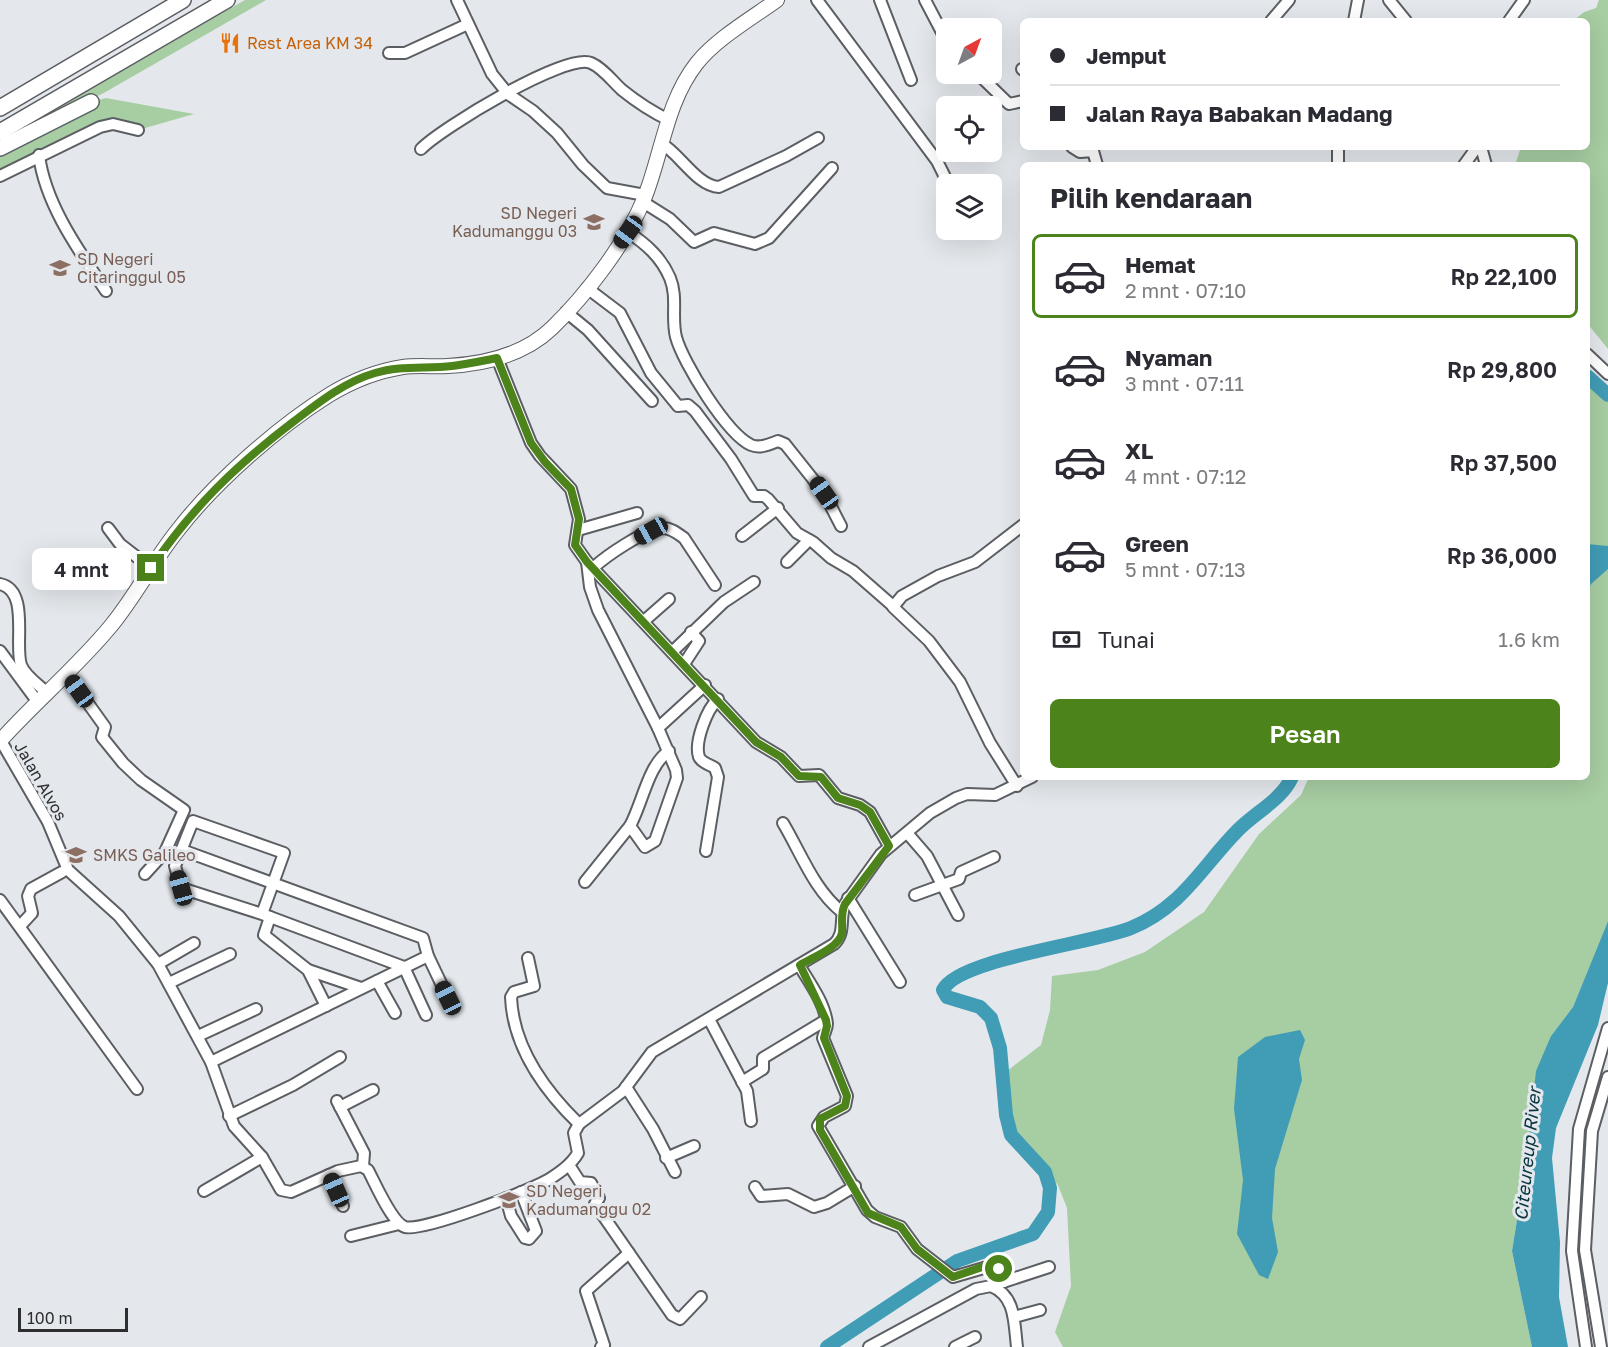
<!DOCTYPE html>
<html lang="id">
<head>
<meta charset="utf-8">
<style>
	:root { --surface:#fff; --page:#f7f7f7; --text:#2b2b33; --muted:#7c7c81; --line:#e1e1e2; --accent:#4d831b }
	body { margin:0; font-family:"Golos Text",sans-serif; background:var(--page); color:var(--text); height:100vh; display:flex; flex-direction:column; font-size:22px; white-space:nowrap }
	* { box-sizing:border-box; margin:0 }
	p { font-size:20px; color:var(--muted) }
	.icon { flex:none; width:33px; height:33px; fill:none; stroke:currentColor; stroke-width:2; stroke-linecap:round; stroke-linejoin:round }
	.map { position:relative; flex:1; overflow:hidden }
	.sheet { position:absolute; left:1020px; top:162px; width:570px; height:618px; display:flex; flex-direction:column; background:var(--surface); border-radius:9px; box-shadow:0 6px 24px #0002 }
	.sheet>* { flex:none }
	.banner { position:absolute; left:1020px; top:18px; width:570px; height:132px; border-radius:9px; box-shadow:0 6px 24px #0002; display:grid; align-content:center; height:132px; padding:0 30px; background:var(--surface) }
	.needle { width:39px; rotate:41deg }
	.controls { position:absolute; left:936px; top:18px; display:grid; gap:12px }
	.controls a { display:grid; place-items:center; width:66px; height:66px; border-radius:9px; background:var(--surface); box-shadow:0 6px 24px #0002; font-size:30px }
	.scale { position:absolute; left:18px; bottom:15px; width:110px; box-sizing:border-box; padding-left:6px; border:3px solid #2d2e30; border-top:0; font-size:16px; line-height:21px; white-space:nowrap; color:#2d2e30; -webkit-text-stroke:4px #e4e8ec; paint-order:stroke }
	.end { position:absolute; width:27px; height:27px; margin:-14px; border:8px solid #4d831b; background:#fff; box-shadow:0 0 0 3px #fff }
	.from { border-radius:50% }
	.bubble { position:absolute; height:42px; border-radius:9px; background:var(--surface); box-shadow:0 6px 24px #0002; font-size:20px; font-weight:600; line-height:42px; text-align:center }
	.car { position:absolute; width:18px; height:36px; margin:-18px -9px; border-radius:8px; box-shadow:0 0 4px 2px #0007; background:linear-gradient(#222 24%,#8ab4d8 0 40%,#222 0 76%,#8ab4d8 0 86%,#222 0) }
	.banner b { display:flex; align-items:center; gap:21px; height:57px; font-size:22px }
	.banner b+b { border-top:2px solid var(--line) }
	.banner i { width:15px; height:15px; background:var(--text) }
	ul { padding:0; list-style:none }
	li { display:flex; align-items:center; gap:18px; height:84px; margin:0 12px 9px; padding:0 18px; border:3px solid transparent; border-radius:9px }
	li div { flex:1 }
	li b { display:block; font-size:22px }
	li em { font-style:normal; font-weight:600 }
	li.on { border-color:var(--accent) }
	li>.icon { width:54px; height:54px; stroke-width:1.5 }
	h2 { padding:0 30px; font-size:27px; line-height:72px }
	.pay { display:flex; align-items:center; gap:15px; height:66px; padding:0 30px; font-size:22px }
	.pay p { margin-inline-start:auto }
	.primary-button { display:flex; gap:12px; margin-top:auto; padding:12px 30px }
	.primary-button a { flex:1; height:69px; border-radius:9px; background:var(--accent); color:#fff; font-size:24px; font-weight:600; line-height:69px; text-align:center }
	.map>svg:first-child { display:block }
	.green { fill:#a7cda2 }
	.water { fill:#419cb5 }
	.lines { fill:none; stroke-linecap:round; stroke-linejoin:round }
	.river { stroke:#419cb5; stroke-width:14 }
	.minor-casing { stroke:#5b5e62; stroke-width:14 }
	.major-casing { stroke:#5b5e62; stroke-width:16 }
	.highway-casing { stroke:#5b5e62; stroke-width:18 }
	.minor { stroke:#fff; stroke-width:10 }
	.major { stroke:#fff; stroke-width:14 }
	.highway { stroke:#fff; stroke-width:15 }
	.route { stroke:#4d831b; stroke-width:8 }
	.labels { text-anchor:middle; dominant-baseline:central; stroke-width:6; stroke-linejoin:round; paint-order:stroke }
	.food-label { font-size:16px; fill:#c56008; stroke:#e4e8ec; text-anchor:start }
	.education-label { font-size:16px; fill:#785e54; stroke:#e4e8ec; text-anchor:start }
	.street-label { font-size:16px; fill:#2d2e30; stroke:#e4e8ec }
	.water-label { font-size:18px; font-style:italic; fill:#08343f; stroke:#e4e8ec }
</style>
</head>
<body>
<div class="map">
<svg width="1608" height="1347" viewBox="0 0 1608 1347">
	<rect width="100%" height="100%" fill="#e4e8ec"/>
	<g class="green">
		<polygon points="245,0 266,0 102,94 32,123"/>
		<polygon points="1599,0 1608,0 1608,349 1587,323 1587,165 1515,165 1521,147 1587,147 1587,21 1573,21 1584,12 1596,8"/>
		<polygon points="106,98 194,114 138,130 113,124 0,176 0,148 91,102"/>
		<polygon points="1587,385 1608,402 1608,921 1573,1007 1551,1036 1525,1171 1512,1251 1532,1347 1063,1347 1055,1332 1071,1286 1067,1208 1058,1185 1011,1135 1006,1115 1003,1074 1041,1045 1050,1010 1052,976 1098,970 1145,952 1204,912 1259,834 1301,795 1309,777 1587,777"/>
	</g>
	<g class="water">
		<polygon points="1587,544 1608,546 1608,569 1591,584 1587,593"/>
		<polygon points="1608,921 1608,983 1598,1025 1556,1128 1552,1158 1560,1242 1559,1297 1568,1347 1532,1347 1512,1251 1525,1171 1536,1071 1551,1036 1573,1007"/>
		<polygon points="1300,1030 1305,1040 1299,1059 1302,1080 1275,1169 1272,1218 1278,1252 1268,1279 1259,1275 1237,1234 1243,1180 1234,1109 1238,1057 1265,1037"/>
	</g>
	<g class="lines">
		<g class="river">
			<polyline points="1587,376 1608,395"/>
			<path d="M827,1347L957,1261L1033,1234L1048,1212L1050,1188L1045,1172L1011,1135L1006,1115L1000,1048L991,1018L980,1007L947,997L943,990C957,959 1095,943 1131,928C1182,907 1201,868 1237,831C1255,812 1281,801 1292,777"/>
		</g>
		<g class="minor-casing">
			<g id="minor">
				<polyline points="457,0 492,74 508,94 533,111 557,133 583,165 607,188 645,195"/>
				<polyline points="817,0 937,161 947,181"/>
				<polyline points="880,0 911,80"/>
				<polyline points="925,0 946,40"/>
				<polyline points="1389,0 1406,21"/>
				<polyline points="1271,21 1289,0"/>
				<polyline points="1354,21 1358,0"/>
				<polyline points="1509,21 1524,0"/>
				<polyline points="389,53 405,53 468,24"/>
				<polyline points="1022,69 1023,70"/>
				<polyline points="966,74 979,75 1009,104 1023,101"/>
				<path d="M661,143C680,154 697,186 719,187L786,156L818,138"/>
				<polyline points="1072,147 1080,152 1093,151 1097,165"/>
				<polyline points="1481,147 1486,165"/>
				<path d="M421,149C440,129 566,52 591,63C603,68 612,81 622,90C637,102 652,112 669,120"/>
				<path d="M39,155C45,204 79,251 106,291"/>
				<polyline points="1338,165 1338,147"/>
				<polyline points="1464,165 1477,147"/>
				<polyline points="0,176 100,127 113,124 138,130"/>
				<polyline points="643,202 670,219 694,242 714,233 755,244 769,238 832,168"/>
				<path d="M628,232C646,244 661,257 670,278C678,297 671,318 676,337C683,363 727,434 751,445C760,449 770,444 778,441L785,444L824,493L841,526"/>
				<polyline points="587,288 620,313 651,373 678,406 688,405 695,411 731,459 754,496 764,496 768,499 797,533 813,542 831,558 853,571 893,606"/>
				<polyline points="566,312 588,330 652,401"/>
				<polyline points="1587,354 1608,374"/>
				<polyline points="497,358 531,443 540,456 571,489 579,519 575,545 587,562 756,742 781,757 799,776 819,775 838,798 860,805 870,812 889,846"/>
				<polyline points="108,528 120,544 151,568"/>
				<polyline points="578,530 637,513"/>
				<polyline points="742,536 778,508"/>
				<polyline points="787,562 809,540"/>
				<path d="M593,568C606,556 645,529 663,528C671,528 677,533 684,538L715,585"/>
				<path d="M0,584C30,590 14,645 21,665C25,676 38,684 46,692"/>
				<polyline points="644,621 669,599"/>
				<polyline points="0,651 37,701"/>
				<polyline points="672,652 724,602 754,582"/>
				<polyline points="684,664 699,641 691,632"/>
				<polyline points="67,674 105,727 102,737 123,763 141,780 184,810 165,852 145,874"/>
				<polyline points="658,728 705,685"/>
				<path d="M1,741L48,822L68,870L119,916L158,964L211,1062L234,1126L262,1157L281,1190L291,1192L338,1171L361,1166L368,1170C375,1183 392,1223 405,1227C423,1232 528,1191 548,1180C559,1173 571,1165 578,1153L574,1133L579,1124L623,1091L652,1052L834,944C846,933 839,918 845,904L881,854L930,813L956,798L967,794L995,795L1032,777"/>
				<polyline points="1017,786 990,743 960,682 929,641 893,607 902,596 938,576 975,562 1023,525"/>
				<path d="M783,823C801,853 814,890 842,912"/>
				<path d="M630,826C643,802 648,765 669,751"/>
				<polyline points="908,834 927,856 958,915"/>
				<polyline points="182,850 423,938 428,956 448,998"/>
				<path d="M706,851L718,777L715,768C710,765 701,762 699,757C694,742 707,709 718,699"/>
				<polyline points="585,882 630,826 645,847 655,841 677,778 676,770 658,728 598,610 590,587 587,562"/>
				<polyline points="915,895 959,879 961,872 994,857"/>
				<polyline points="848,898 900,982"/>
				<polyline points="0,900 137,1089"/>
				<polyline points="262,914 284,853 193,821 175,866 181,888 262,914 404,967 426,1015"/>
				<polyline points="270,917 264,935 308,970 326,1006"/>
				<polyline points="20,926 32,913 28,896 31,889 62,872"/>
				<path d="M528,958L534,986L514,992L511,997C513,1048 544,1090 579,1124"/>
				<polyline points="158,964 194,943"/>
				<path d="M799,965C809,982 825,1003 827,1024C827,1029 824,1033 823,1038L847,1096L845,1106L824,1117L818,1126L867,1210L875,1217L901,1227L917,1249L953,1277L994,1265L999,1269L1004,1282"/>
				<polyline points="308,970 361,988"/>
				<polyline points="377,981 395,1013"/>
				<polyline points="169,983 230,954"/>
				<polyline points="709,1019 747,1091 751,1121"/>
				<polyline points="198,1036 256,1009"/>
				<polyline points="211,1062 428,956"/>
				<polyline points="742,1082 763,1069 763,1058 826,1020"/>
				<polyline points="626,1087 653,1129 675,1172"/>
				<polyline points="337,1101 364,1153 363,1166"/>
				<polyline points="340,1107 373,1090"/>
				<polyline points="229,1116 293,1085 340,1057"/>
				<polyline points="666,1158 694,1146"/>
				<polyline points="569,1165 580,1182 591,1183 599,1198 595,1204 672,1315 680,1319 701,1297"/>
				<polyline points="329,1175 343,1206"/>
				<polyline points="755,1187 761,1196 788,1194 814,1207 827,1203 855,1186"/>
				<polyline points="204,1191 262,1157"/>
				<polyline points="506,1198 511,1216 525,1238 529,1239 536,1231 521,1192"/>
				<polyline points="351,1236 399,1224"/>
				<polyline points="997,1284 1049,1267"/>
				<polyline points="1014,1317 1040,1310"/>
				<polyline points="601,1347 604,1345 586,1291 629,1253"/>
				<path d="M869,1347L976,1289L991,1286C1016,1296 1014,1323 1017,1347"/>
				<polyline points="955,1347 975,1337"/>
				<polyline points="1586,1347 1572,1251 1579,1129 1608,1028"/>
				<polyline points="1601,1347 1585,1250 1592,1131 1608,1077"/>
			</g>
		</g>
		<g class="major-casing">
			<path id="major" d="M0,741C35,702 76,668 110,627C135,597 153,561 178,530C215,482 278,427 329,395C352,381 377,371 403,367C418,365 433,367 448,366C485,364 525,354 552,328C586,295 626,243 644,199C662,155 666,102 697,63C716,39 752,18 777,0"/>
		</g>
		<g class="highway-casing">
			<g id="highway">
				<polyline points="0,108 183,0"/>
				<polyline points="0,132 227,0"/>
				<polyline points="0,148 91,102"/>
			</g>
		</g>
		<use href="#minor" class="minor"/>
		<use href="#major" class="major"/>
		<use href="#highway" class="highway"/>
	</g>
	<g class="lines">
		<path class="route" d="M151,568C193,507 234,467 293,422C318,403 344,382 375,373C400,365 426,369 452,366C467,364 482,361 497,358L531,443L545,462L571,489L579,519L575,545L587,562L756,742L781,757L799,776L821,777L838,798L860,805L870,812L889,846L845,904C840,914 843,923 842,933C839,948 811,958 800,965L826,1020L827,1026L824,1038L847,1096L845,1106L820,1119V1130L868,1213L901,1227L917,1249L953,1277L988,1265H994L999,1269"/>
	</g>
	<defs>
		<g id="restaurant-bare" transform="scale(1.62)"><path d="M-5-6h1v4h1v-4h1v4h1v-4h1v5L-1.5 .5V6h-2V.5L-5-1ZM5-6V6H3V1.5H1.5Q1.5-4 5-6Z" fill="#e8710a" stroke="#e4e8ec" stroke-width="2.5" paint-order="stroke"/></g>
		<g id="school-bare" transform="scale(1.62)"><path d="M0-5L7-2L0 1L-7-2ZM-4 1L0 2.5L4 1V4Q0 6-4 4Z" fill="#8d6e63" stroke="#e4e8ec" stroke-width="2.5" paint-order="stroke"/></g>
	</defs>
	<g fill-rule="evenodd">
		<use href="#restaurant-bare" x="230" y="43"/>
		<use href="#school-bare" x="594" y="222"/>
		<use href="#school-bare" x="60" y="268"/>
		<use href="#school-bare" x="76" y="855"/>
		<use href="#school-bare" x="509" y="1200"/>
	</g>
	<g class="labels">
		<g class="food-label">
			<text x="247" y="43">Rest Area KM 34</text>
		</g>
		<g class="education-label">
			<text x="577" y="213" text-anchor="end">SD Negeri<tspan x="577" dy="18">Kadumanggu 03</tspan></text>
			<text x="77" y="259">SD Negeri<tspan x="77" dy="18">Citaringgul 05</tspan></text>
			<text x="93" y="855">SMKS Galileo</text>
			<text x="526" y="1191">SD Negeri<tspan x="526" dy="18">Kadumanggu 02</tspan></text>
		</g>
		<g class="street-label">
			<text transform="translate(41 781) rotate(60)">Jalan Alvos</text>
		</g>
		<g class="water-label">
			<text transform="translate(1527 1154) rotate(-84)">Citeureup River</text>
		</g>
	</g>
</svg>
<div class="controls">
<a><svg class="needle" viewBox="-14 -14 28 28"><path d="M0-13l5 13h-10z" fill="#e53935"/><path d="M0 13l5-13h-10z" fill="#7c7c81"/></svg></a>
<a><svg class="icon" aria-label="locate" viewBox="0 0 24 24"><circle cx="12" cy="12" r="6"/><path d="M12 2v4M12 18v4M2 12h4M18 12h4"/></svg></a>
<a><svg class="icon" aria-label="layers" viewBox="0 0 24 24"><path d="M12 4l9 5-9 5-9-5zM3 14l9 5 9-5"/></svg></a>
</div>
<div class="scale">100 m</div>
<i class="end from" style="left:999px;top:1269px"></i>
<i class="end" style="left:151px;top:568px"></i>
<div class="bubble" style="left:32px;top:548px;width:99px">4 mnt</div>
<i class="car" style="left:628px;top:232px;rotate:216deg"></i>
<i class="car" style="left:824px;top:493px;rotate:325deg"></i>
<i class="car" style="left:651px;top:531px;rotate:241deg"></i>
<i class="car" style="left:79px;top:691px;rotate:324deg"></i>
<i class="car" style="left:181px;top:888px;rotate:344deg"></i>
<i class="car" style="left:448px;top:998px;rotate:334deg"></i>
<i class="car" style="left:336px;top:1190px;rotate:336deg"></i>
<div class="banner">
<b><i class="from"></i>Jemput</b>
<b><i></i>Jalan Raya Babakan Madang</b>
</div>
<section class="sheet">
<h2>Pilih kendaraan</h2>
<ul>
<li class="on"><svg class="icon" aria-label="car" viewBox="0 0 24 24"><path d="M5 17H2v-5l4-1 3-4h7l3 4 3 1v5h-3M9 17h6M6 11h13"/><circle cx="7" cy="17" r="2"/><circle cx="17" cy="17" r="2"/></svg><div><b>Hemat</b><p>2 mnt · 07:10</p></div><em>Rp 22,100</em></li>
<li><svg class="icon" aria-label="car" viewBox="0 0 24 24"><path d="M5 17H2v-5l4-1 3-4h7l3 4 3 1v5h-3M9 17h6M6 11h13"/><circle cx="7" cy="17" r="2"/><circle cx="17" cy="17" r="2"/></svg><div><b>Nyaman</b><p>3 mnt · 07:11</p></div><em>Rp 29,800</em></li>
<li><svg class="icon" aria-label="car" viewBox="0 0 24 24"><path d="M5 17H2v-5l4-1 3-4h7l3 4 3 1v5h-3M9 17h6M6 11h13"/><circle cx="7" cy="17" r="2"/><circle cx="17" cy="17" r="2"/></svg><div><b>XL</b><p>4 mnt · 07:12</p></div><em>Rp 37,500</em></li>
<li><svg class="icon" aria-label="car" viewBox="0 0 24 24"><path d="M5 17H2v-5l4-1 3-4h7l3 4 3 1v5h-3M9 17h6M6 11h13"/><circle cx="7" cy="17" r="2"/><circle cx="17" cy="17" r="2"/></svg><div><b>Green</b><p>5 mnt · 07:13</p></div><em>Rp 36,000</em></li>
</ul>
<div class="pay"><svg class="icon" aria-label="cash" viewBox="0 0 24 24"><path d="M3 7h18v10H3z"/><circle cx="12" cy="12" r="2"/></svg>Tunai<p>1.6 km</p></div>
<div class="primary-button"><a>Pesan</a></div>
</section>
</div>
</body>
</html>
